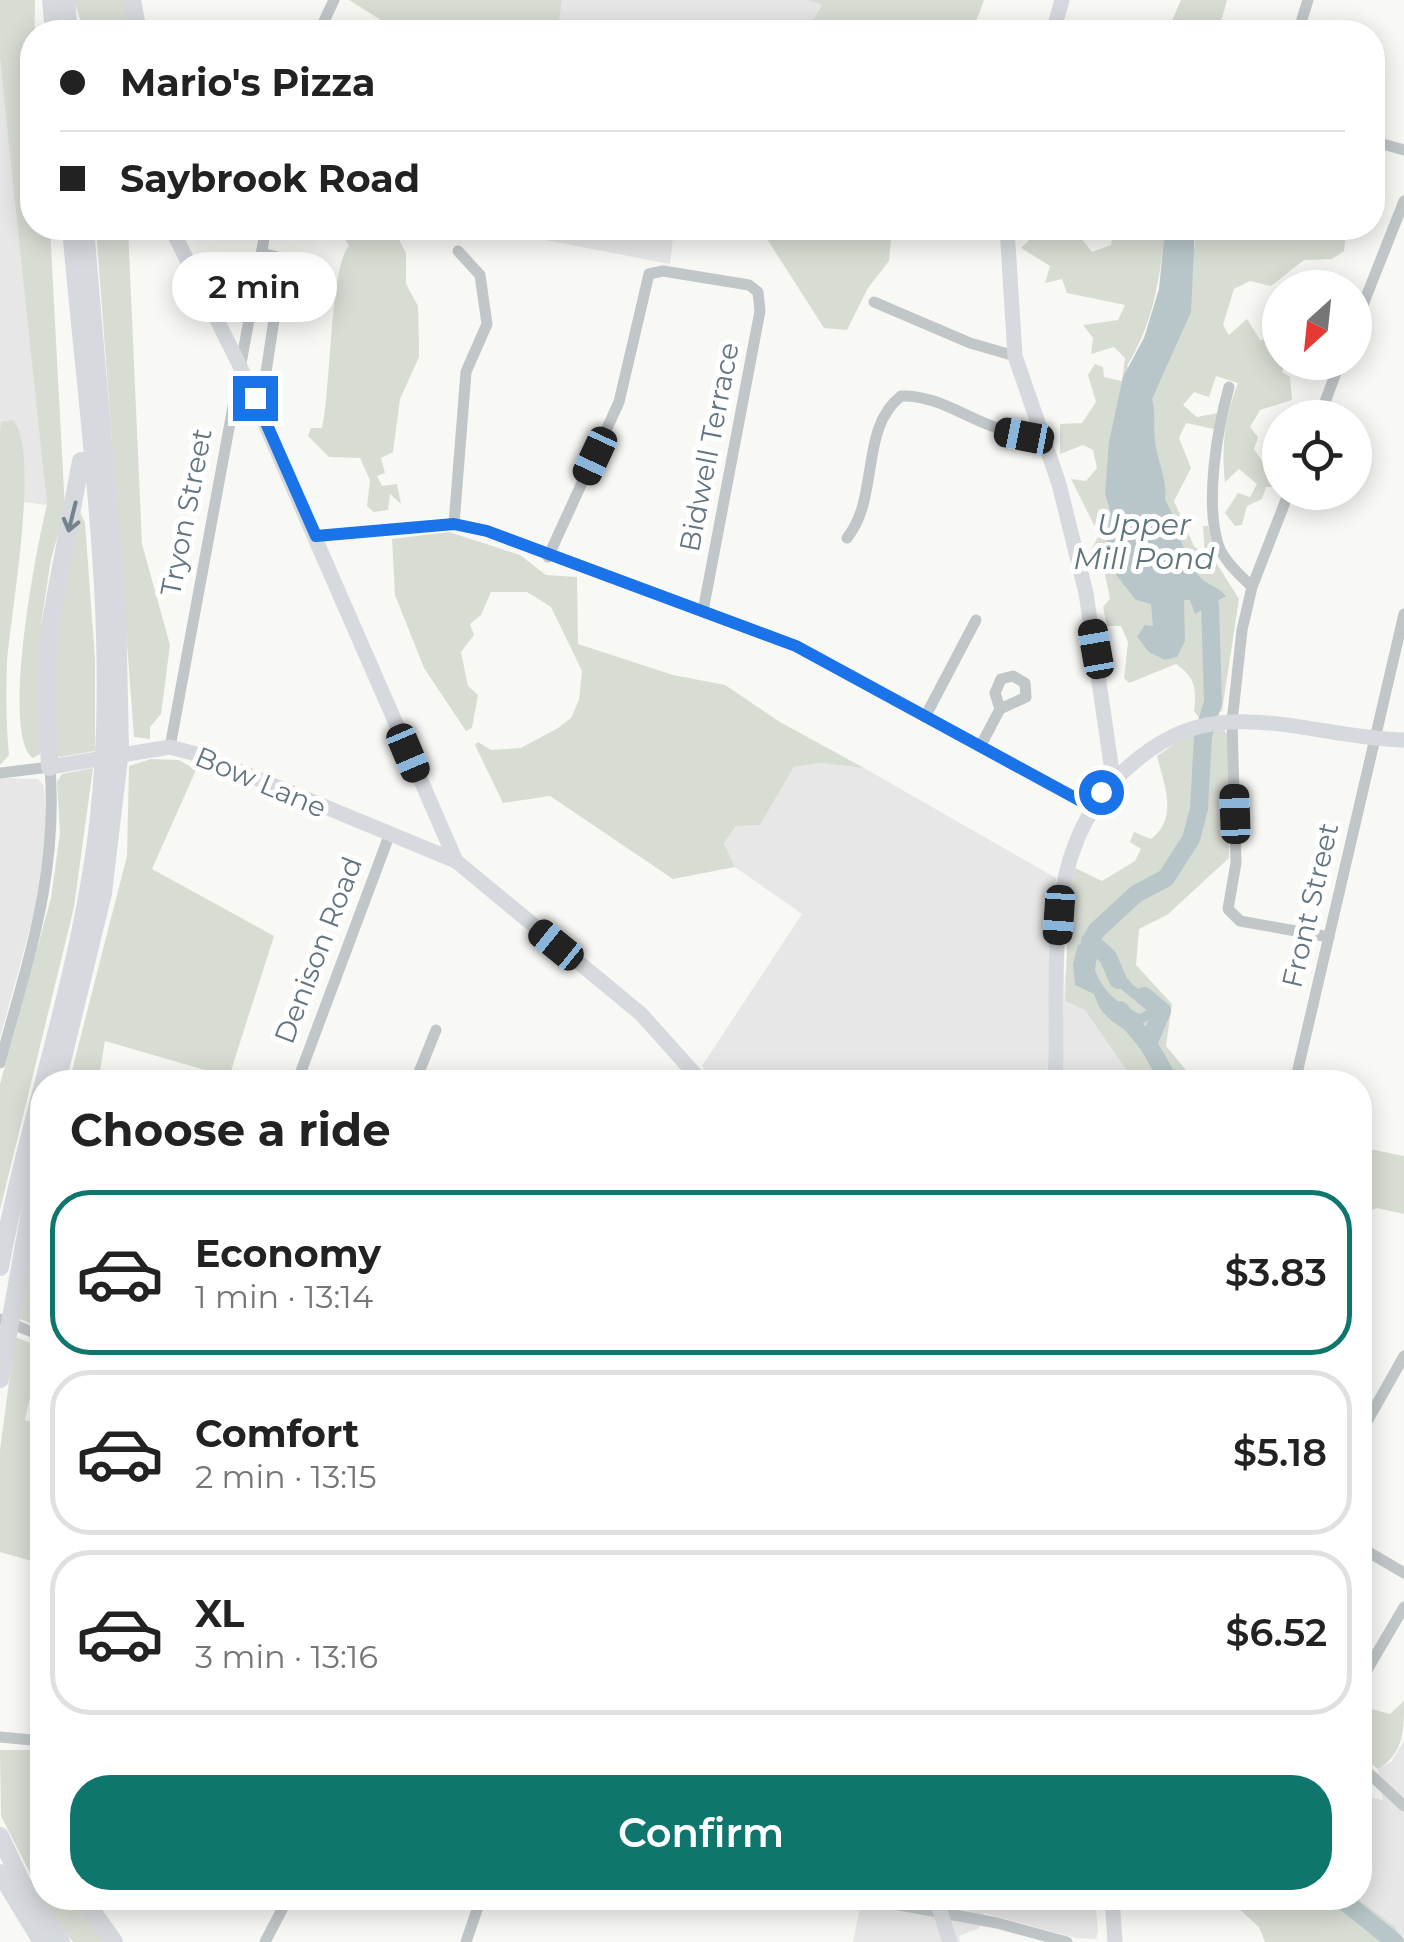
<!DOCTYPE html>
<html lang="en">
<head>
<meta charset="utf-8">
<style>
	:root { --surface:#fff; --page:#f6f6f6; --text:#222; --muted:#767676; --line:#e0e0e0; --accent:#0f766e }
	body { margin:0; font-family:Montserrat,sans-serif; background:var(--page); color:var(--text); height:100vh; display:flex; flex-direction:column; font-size:38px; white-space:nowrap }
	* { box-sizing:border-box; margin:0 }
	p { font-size:32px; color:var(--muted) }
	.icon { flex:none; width:55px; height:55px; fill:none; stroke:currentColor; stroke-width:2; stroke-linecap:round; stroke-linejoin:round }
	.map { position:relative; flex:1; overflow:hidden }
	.sheet { position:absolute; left:30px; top:1070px; width:1342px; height:840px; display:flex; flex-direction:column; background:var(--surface); border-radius:40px; box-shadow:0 5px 25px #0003 }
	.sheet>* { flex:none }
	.hud { position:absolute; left:20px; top:20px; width:1365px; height:220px; border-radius:40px; box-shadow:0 5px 25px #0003; display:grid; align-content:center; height:220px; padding:0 40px; background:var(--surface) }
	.needle { width:65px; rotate:207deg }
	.buttons { position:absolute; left:1262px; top:270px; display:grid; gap:20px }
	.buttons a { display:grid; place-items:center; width:110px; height:110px; border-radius:50%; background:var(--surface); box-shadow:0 5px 25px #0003; font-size:50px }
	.end { position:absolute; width:45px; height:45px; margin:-22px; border:12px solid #1a73e8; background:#fff; box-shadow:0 0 0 5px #fff }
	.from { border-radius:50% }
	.bubble { position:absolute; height:70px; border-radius:35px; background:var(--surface); box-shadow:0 5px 25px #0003; font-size:32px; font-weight:600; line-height:70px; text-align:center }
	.car { position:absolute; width:30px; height:60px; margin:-30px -15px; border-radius:12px; box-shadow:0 0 8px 2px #0007; background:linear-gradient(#222 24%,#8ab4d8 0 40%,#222 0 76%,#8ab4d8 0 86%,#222 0) }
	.hud b { display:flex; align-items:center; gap:35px; height:95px; font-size:38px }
	.hud b+b { border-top:2px solid var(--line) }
	.hud i { width:25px; height:25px; background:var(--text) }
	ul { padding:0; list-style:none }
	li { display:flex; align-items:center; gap:30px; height:165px; margin:0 20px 15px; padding:0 20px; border:5px solid var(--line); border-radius:40px }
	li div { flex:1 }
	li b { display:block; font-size:38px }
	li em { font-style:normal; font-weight:600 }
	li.active { border-color:var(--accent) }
	li>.icon { width:90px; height:90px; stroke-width:1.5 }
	h2 { padding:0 40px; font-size:45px; line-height:120px }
	.action { display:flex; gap:20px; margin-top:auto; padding:20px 40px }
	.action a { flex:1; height:115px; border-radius:40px; background:var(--accent); color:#fff; font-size:40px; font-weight:600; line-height:115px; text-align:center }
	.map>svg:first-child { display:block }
	.built { fill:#e6e7e6 }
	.green { fill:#d8ddd4 }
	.water { fill:#b8c6c9 }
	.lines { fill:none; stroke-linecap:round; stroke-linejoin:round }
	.river { stroke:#b8c6c9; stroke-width:18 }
	.minor { stroke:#c1c6c9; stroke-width:11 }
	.major { stroke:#d6dade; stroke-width:15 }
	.highway { stroke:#d6dade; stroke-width:18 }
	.oneway { stroke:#74848e }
	.route { stroke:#1a73e8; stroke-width:12 }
	.labels { text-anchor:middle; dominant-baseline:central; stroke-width:10; stroke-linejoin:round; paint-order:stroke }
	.street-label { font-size:28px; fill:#637580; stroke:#fff }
	.water-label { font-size:30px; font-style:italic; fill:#5e757b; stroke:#fff }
</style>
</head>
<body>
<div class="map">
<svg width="1404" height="1942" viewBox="0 0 1404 1942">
	<rect width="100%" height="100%" fill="#f8f8f5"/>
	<g class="built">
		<polygon points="562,0 807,0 822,5 805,32 558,32"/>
		<polygon points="0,59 31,333 47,505 23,502 24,488 0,431"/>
		<polygon points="532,228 674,228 670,264 530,237"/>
		<polygon points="820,763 864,768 1056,878 1047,1082 713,1082 702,1066 802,914 735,867 724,843 736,826 760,825 794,767"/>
		<polygon points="0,778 38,779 44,786 47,840 35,910 0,1038"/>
		<polygon points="1065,972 1146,1082 1062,1082"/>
		<polygon points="1404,1741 1404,1937 1357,1898 1360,1795 1383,1800 1378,1769 1391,1762"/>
		<polygon points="862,1898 1095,1898 1098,1932 1096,1939 1076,1938 984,1913 979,1928 959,1936 960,1942 853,1942"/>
	</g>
	<g class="green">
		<path d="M0,0H35L32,228H50L65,510L51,559L41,624L40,754L33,758C0,736 37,544 47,505L0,59Z"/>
		<polygon points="74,0 125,0 132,32 84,32"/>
		<polygon points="349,0 562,0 558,32 393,32 392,27"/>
		<polygon points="807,0 984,0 972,32 805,32 822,5"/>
		<polygon points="1181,0 1227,0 1222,18 1210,32 1167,32"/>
		<polygon points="96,228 128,228 142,544 170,645 161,714 150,727 150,739 134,737"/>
		<path d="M393,228L406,253V284L418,306L419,342V357L400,399L393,452L381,458L385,473L377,476L382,486L397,484L401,504L390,494L388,510L374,512L367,506L370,480L360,458L329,457L308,436L311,428H322C331,391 330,265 349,246L340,229Z"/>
		<polygon points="760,228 892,228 889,261 868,288 847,330 824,328"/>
		<path d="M1041,228H1073L1092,252L1111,245L1114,228H1165C1160,278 1154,322 1127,366L1157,385L1195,246V228H1323V235L1346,234L1344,251L1332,259L1304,260L1271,286L1250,281L1234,289L1223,325L1229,335L1247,319L1260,340L1280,337V362L1285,363L1282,372L1290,377L1292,400L1260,410L1250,427L1258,437L1254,449L1280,487H1266L1262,499L1247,506L1242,525L1235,526L1225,513L1238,493L1250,497L1257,484L1239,469L1225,482C1221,446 1225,416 1238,383L1216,376L1209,397L1194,392L1183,405L1197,417L1218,413L1214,429L1186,423L1179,438L1191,468L1174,501L1194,546L1205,555L1203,526H1208L1215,561L1239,599L1222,711L1201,720L1194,711C1197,689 1195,677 1176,664L1129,683L1124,678L1128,642L1121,626H1107L1103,607L1110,599L1105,574L1098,572L1092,548L1099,535L1071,479L1086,481L1097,468L1093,450L1083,445L1060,454V424L1082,423L1096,402L1088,375L1095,364L1103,367L1104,377L1122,381L1125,358L1114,347L1091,354L1093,338L1083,325L1118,320L1125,305L1067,293L1062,279L1045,283L1050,266L1021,248Z"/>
		<path d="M13,420C41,450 10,617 7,663C6,694 6,724 9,755L0,765V431L1,422Z"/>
		<polygon points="80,512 85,523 95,659 95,751 60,757 55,752 52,647"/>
		<polygon points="449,532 520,555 546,575 577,577 578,644 673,675 725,685 780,722 864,768 820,763 794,767 760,825 736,826 724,843 735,867 673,879 550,796 503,803 475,745 478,742 491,750 521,748 558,728 571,718 579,700 582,671 551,607 527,592 491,592 481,615 470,624 474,635 461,652 468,686 478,695 472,728 466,731 424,668 395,595 392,539"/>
		<path d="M1224,730L1229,738V858L1167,915L1139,929L1136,965L1172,1004L1166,1046L1196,1082H1135L1085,1010L1065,1001L1069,897L1075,868L1102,881L1135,861L1141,849L1130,842L1134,832L1151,839C1179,817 1164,785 1157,756L1189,734Z"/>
		<polygon points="151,759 179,760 196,770 152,869 274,936 229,1077 105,1041 98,1082 69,1082 127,856 129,766"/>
		<polygon points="93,768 74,907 0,1210 0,1084 51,898 60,833 57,782 62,774"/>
		<polygon points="1360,1147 1404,1156 1404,1214 1377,1208 1360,1214"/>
		<polygon points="42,1201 42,1293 32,1324 20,1319 18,1312"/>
		<polygon points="15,1337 41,1347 25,1420 42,1426 42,1564 0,1552 0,1450"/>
		<path d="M1404,1701C1404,1729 1404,1754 1378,1769L1360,1755V1706L1390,1714Z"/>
		<polygon points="0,1750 42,1750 42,1898 76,1898 106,1942 73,1942 52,1916 1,1816"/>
		<polygon points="1227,1898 1357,1898 1394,1926 1404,1942 1265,1942 1259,1927"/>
	</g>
	<g class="water">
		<path d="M1165,228H1195L1191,312L1152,399C1156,415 1153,426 1155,441C1157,461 1168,480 1165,500C1180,523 1180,556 1200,577C1207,585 1218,586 1226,596L1195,614L1190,600H1184L1185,641L1177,657L1165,660L1149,652L1137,637L1145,625L1153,626L1151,604L1136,600L1117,576L1106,546L1111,513L1105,494L1109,442L1123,377L1144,338L1159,289Z"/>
		<path d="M1078,944L1092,952C1092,980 1113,1003 1140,1014L1147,1010L1122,990L1108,965L1111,960L1133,985L1166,1008L1129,1033C1110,1019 1101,1016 1094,994L1075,985L1073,964Z"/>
	</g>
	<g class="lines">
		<g class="river">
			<polyline points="1090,941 1108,957 1118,980"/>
			<polyline points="1086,969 1090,941 1097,930 1136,894 1166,878 1191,839 1199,809 1203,736 1213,702 1210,605 1196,589"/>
			<polyline points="1144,996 1162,1011 1148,1044"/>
			<polyline points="1120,1010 1148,1044 1170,1082"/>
			<polyline points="1340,1898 1395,1942"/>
		</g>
		<g class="minor">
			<polyline points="319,32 334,0"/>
			<polyline points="1298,32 1308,0"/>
			<polyline points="1372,141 1404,150"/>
			<polyline points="261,253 278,257 282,267 265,379"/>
			<polyline points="874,302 970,343 1015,356"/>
			<polyline points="1355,325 1404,201"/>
			<path d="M1229,387C1217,430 1205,501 1218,544C1223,560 1240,575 1252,587"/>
			<polyline points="1319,418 1340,362"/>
			<polyline points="1289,492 1252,587 1242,630 1232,722 1236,863 1228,909 1240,921 1329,937"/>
			<polyline points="454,524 466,372 487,324 480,275 458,251"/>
			<polyline points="316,536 454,524 487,531 796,646 1090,806"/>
			<path d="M847,538C880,497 859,429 901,396C951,394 990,442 1041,432"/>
			<polyline points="548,557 619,402 649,274 663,271 749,285 758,292 760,311 703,611"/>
			<polyline points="925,717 976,620"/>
			<polyline points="170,747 266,228"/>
			<polyline points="980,747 1000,709 1026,697 1025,683 1013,676 1001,679 995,693 1000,709"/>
			<path d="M0,773L50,767C58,877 28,959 0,1063"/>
			<polyline points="297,1082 389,836"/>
			<polyline points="415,1082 436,1030"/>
			<polyline points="1295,1082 1404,614"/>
			<polyline points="0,1319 42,1336"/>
			<polyline points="1360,1434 1404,1356"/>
			<polyline points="1360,1547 1404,1573"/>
			<polyline points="1360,1682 1404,1607"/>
			<polyline points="0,1737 42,1741"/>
			<polyline points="1360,1765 1404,1806"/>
			<polyline points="862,1898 997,1923 1067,1942"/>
			<polyline points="265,1942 288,1898"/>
			<polyline points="466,1942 481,1898"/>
		</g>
		<g class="major">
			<polyline points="1053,32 1062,0"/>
			<polyline points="171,228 239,364 456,861 641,1014 702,1082"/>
			<polyline points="1007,228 1015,356 1059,484 1086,593 1113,778"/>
			<polyline points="50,767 170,747 200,755 456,861"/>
			<path d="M1055,1082C1061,965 1035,839 1139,758C1167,736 1194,724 1230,722C1288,719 1346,739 1404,740"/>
			<polyline points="936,1898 950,1942"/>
			<polyline points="1112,1898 1115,1942"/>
		</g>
		<g class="highway">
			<polyline points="51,0 54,32"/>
			<polyline points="66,0 69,32"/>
			<polyline points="132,0 138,32"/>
			<polyline points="50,767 46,688 50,626 81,461"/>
			<polyline points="57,1082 103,893 120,750 117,607 85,228"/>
			<path d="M0,1267C28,1117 83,969 99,816C120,629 87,417 71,228"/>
			<polyline points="0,1379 42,1145"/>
			<polyline points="0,1836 22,1883 61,1942"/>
			<polyline points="0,1873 42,1942"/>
			<polyline points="83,1898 114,1942"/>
		</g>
	</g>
	<defs><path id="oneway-shaft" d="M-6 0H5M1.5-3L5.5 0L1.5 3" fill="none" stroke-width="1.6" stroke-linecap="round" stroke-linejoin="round" transform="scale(2.5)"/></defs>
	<use class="oneway" href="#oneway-shaft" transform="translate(72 517) rotate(104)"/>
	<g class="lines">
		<polyline class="route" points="255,398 316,536 454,524 487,531 796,646 1090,806 1101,792"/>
	</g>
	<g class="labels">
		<g class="street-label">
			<text transform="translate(709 447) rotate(-79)">Bidwell Terrace</text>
			<text transform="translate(186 512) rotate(-79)">Tryon Street</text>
			<text transform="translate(261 782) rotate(23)">Bow Lane</text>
			<text transform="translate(1310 905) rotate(-77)">Front Street</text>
			<text transform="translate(318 950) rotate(-69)">Denison Road</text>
		</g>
		<g class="water-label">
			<text x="1144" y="524">Upper<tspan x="1144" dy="34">Mill Pond</tspan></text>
		</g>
	</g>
</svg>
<div class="buttons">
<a><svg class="needle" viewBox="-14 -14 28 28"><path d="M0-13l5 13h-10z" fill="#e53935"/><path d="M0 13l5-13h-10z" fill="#767676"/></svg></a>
<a><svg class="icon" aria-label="locate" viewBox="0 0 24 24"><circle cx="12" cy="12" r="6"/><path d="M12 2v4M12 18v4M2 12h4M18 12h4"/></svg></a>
</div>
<i class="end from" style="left:1101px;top:792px"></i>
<i class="end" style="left:255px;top:398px"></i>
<div class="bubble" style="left:172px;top:252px;width:165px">2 min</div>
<i class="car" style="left:1024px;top:436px;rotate:281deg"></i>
<i class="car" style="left:595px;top:456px;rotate:205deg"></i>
<i class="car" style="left:1096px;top:649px;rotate:350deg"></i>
<i class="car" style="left:408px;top:753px;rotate:157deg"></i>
<i class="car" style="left:1235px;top:814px;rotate:358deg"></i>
<i class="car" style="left:1059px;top:915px;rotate:184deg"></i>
<i class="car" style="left:556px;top:945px;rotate:309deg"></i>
<div class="hud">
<b><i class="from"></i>Mario's Pizza</b>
<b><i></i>Saybrook Road</b>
</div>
<section class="sheet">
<h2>Choose a ride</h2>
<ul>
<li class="active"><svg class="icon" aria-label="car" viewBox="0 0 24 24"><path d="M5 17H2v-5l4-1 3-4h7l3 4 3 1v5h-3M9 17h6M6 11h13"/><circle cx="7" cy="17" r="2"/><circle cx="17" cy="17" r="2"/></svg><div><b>Economy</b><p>1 min · 13:14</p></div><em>$3.83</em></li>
<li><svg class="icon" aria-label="car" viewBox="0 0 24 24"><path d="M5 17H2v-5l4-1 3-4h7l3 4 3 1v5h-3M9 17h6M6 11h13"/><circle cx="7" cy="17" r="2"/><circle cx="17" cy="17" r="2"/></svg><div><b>Comfort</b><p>2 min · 13:15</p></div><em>$5.18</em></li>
<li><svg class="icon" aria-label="car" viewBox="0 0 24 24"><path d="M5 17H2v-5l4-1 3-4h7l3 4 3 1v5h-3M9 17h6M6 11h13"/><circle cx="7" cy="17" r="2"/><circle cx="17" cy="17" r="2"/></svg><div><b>XL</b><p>3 min · 13:16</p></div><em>$6.52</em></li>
</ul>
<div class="action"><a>Confirm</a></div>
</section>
</div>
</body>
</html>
